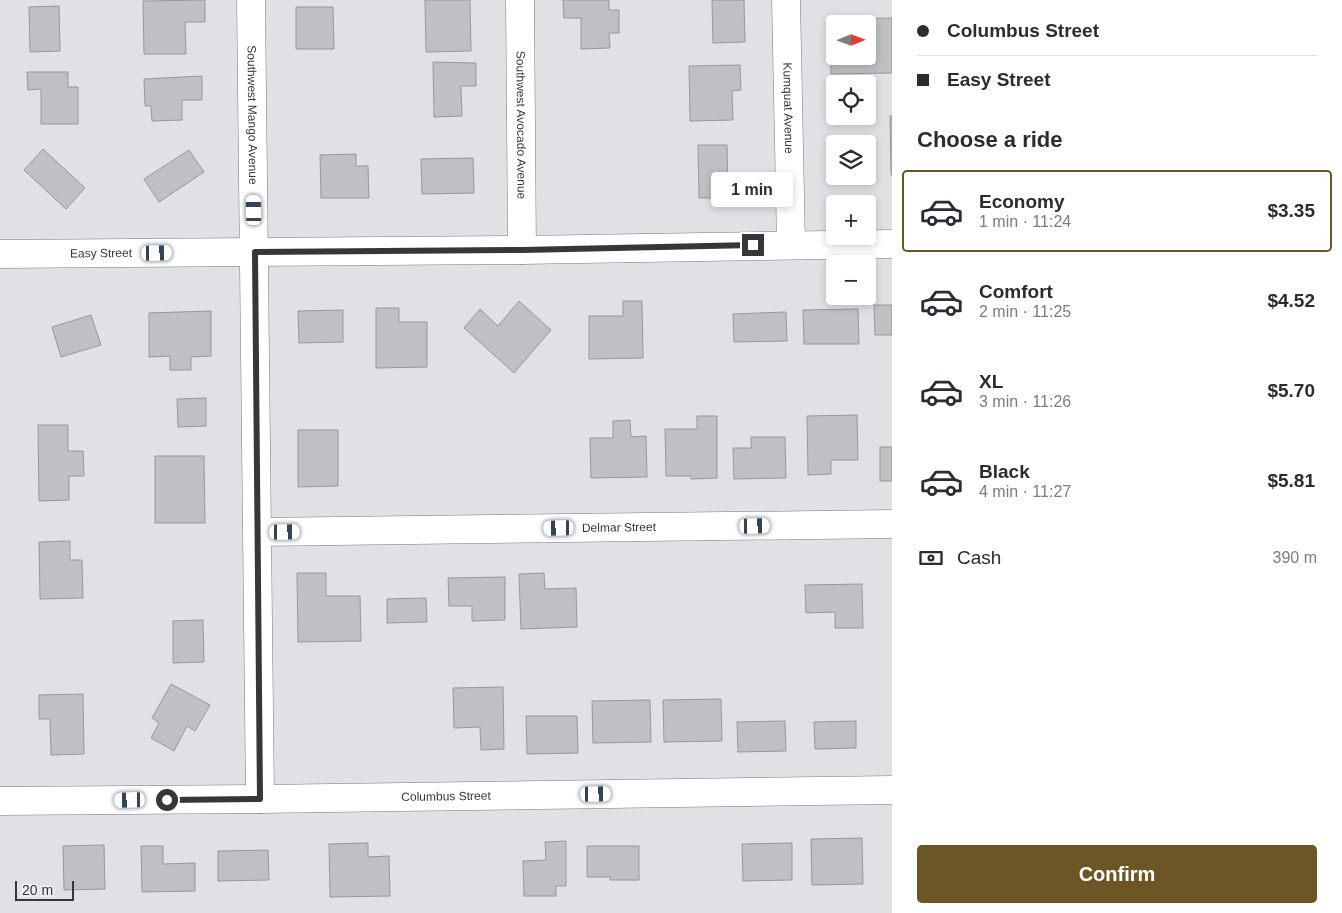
<!DOCTYPE html>
<html lang="en">
<head>
<meta charset="utf-8">
<style>
	:root { --surface:#fff; --page:#f7f7f7; --text:#2b2b33; --muted:#7c7c81; --line:#e1e1e2; --accent:#6d5626 }
	body { margin:0; font-family:Arial,sans-serif; background:var(--page); color:var(--text); height:100vh; display:flex; flex-direction:column; font-size:19px; white-space:nowrap }
	* { box-sizing:border-box; margin:0 }
	p { font-size:16px; color:var(--muted) }
	.icon { flex:none; width:28px; height:28px; fill:none; stroke:currentColor; stroke-width:2; stroke-linecap:round; stroke-linejoin:round }
	.map { position:relative; flex:1; overflow:hidden }
	.drawer { display:flex; flex-direction:column; background:var(--surface); width:450px }
	.drawer>* { flex:none }
	.top-card { display:grid; align-content:center; height:110px; padding:0 25px; background:var(--surface) }
	.needle { width:32px; rotate:89deg }
	.controls { position:absolute; left:826px; top:15px; display:grid; gap:10px }
	.controls a { display:grid; place-items:center; width:50px; height:50px; border-radius:5px; background:var(--surface); box-shadow:0 2px 8px #0003; font-size:25px }
	.scale { position:absolute; left:15px; bottom:12px; width:59px; box-sizing:border-box; padding-left:5px; border:2px solid #363738; border-top:0; font-size:14px; line-height:18px; white-space:nowrap; color:#363738; -webkit-text-stroke:4px #edeef2; paint-order:stroke }
	.end { position:absolute; width:22px; height:22px; margin:-11px; border:6px solid #363738; background:#fff; box-shadow:0 0 0 2px #fff }
	.from { border-radius:50% }
	.bubble { position:absolute; height:35px; border-radius:5px; background:var(--surface); box-shadow:0 2px 8px #0003; font-size:16px; font-weight:600; line-height:35px; text-align:center }
	.car { position:absolute; width:15px; height:30px; margin:-15px -8px; border-radius:6px; box-shadow:0 0 4px 1px #0007; background:linear-gradient(#fff 24%,#345 0 40%,#fff 0 76%,#345 0 86%,#fff 0) }
	.top-card b { display:flex; align-items:center; gap:18px; height:48px; font-size:19px }
	.top-card b+b { border-top:1px solid var(--line) }
	.top-card i { width:12px; height:12px; background:var(--text) }
	ul { padding:0; list-style:none }
	li { display:flex; align-items:center; gap:15px; height:82px; margin:0 10px 8px; padding:0 15px; border:2px solid transparent; border-radius:5px }
	li div { flex:1 }
	li b { display:block; font-size:19px }
	li em { font-style:normal; font-weight:600 }
	li.selected { border-color:var(--accent) }
	li>.icon { width:45px; height:45px; stroke-width:1.5 }
	h2 { padding:0 25px; font-size:22px; line-height:60px }
	.pay { display:flex; align-items:center; gap:12px; height:55px; padding:0 25px; font-size:19px }
	.pay p { margin-inline-start:auto }
	.action { display:flex; gap:10px; margin-top:auto; padding:10px 25px }
	.action a { flex:1; height:58px; border-radius:5px; background:var(--accent); color:#fff; font-size:20px; font-weight:600; line-height:58px; text-align:center }
	main { display:flex; flex:1; min-height:0 }
	.map>svg:first-child { display:block }
	.building { fill:#bec0c3; stroke:#97989c }
	.lines { fill:none; stroke-linecap:round; stroke-linejoin:round }
	.minor-casing { stroke:#78797c; stroke-width:29 }
	.minor { stroke:#fff; stroke-width:28 }
	.route { stroke:#363738; stroke-width:6 }
	.labels { text-anchor:middle; dominant-baseline:central; stroke-width:4; stroke-linejoin:round; paint-order:stroke }
	.street-label { font-size:12px; fill:#363738; stroke:#edeef2 }
</style>
</head>
<body>
<main>
<div class="map">
<svg width="892" height="913" viewBox="0 0 892 913">
	<rect width="100%" height="100%" fill="#e0e1e5"/>
	<g class="building">
		<polygon points="205,0 205,22 185,22 186,54 144,54 143,1"/>
		<polygon points="425,0 470,0 471,51 426,52"/>
		<polygon points="563,0 609,0 609,10 619,10 619,33 609,33 610,48 581,49 581,18 564,18"/>
		<polygon points="712,0 744,0 745,42 713,43"/>
		<polygon points="59,6 60,51 30,52 29,7"/>
		<polygon points="296,7 333,7 334,49 296,49"/>
		<polygon points="892,18 892,73 831,74 830,50 835,50 835,56 868,56 868,24 848,24 848,19"/>
		<polygon points="433,62 476,63 476,86 461,86 462,116 434,117"/>
		<polygon points="740,65 741,90 732,91 733,120 690,121 689,66"/>
		<polygon points="27,72 68,72 68,87 78,87 78,124 41,124 41,89 28,90"/>
		<polygon points="202,76 202,100 182,100 182,120 152,121 151,106 145,106 144,79"/>
		<polygon points="890,116 892,116 892,175 891,175"/>
		<polygon points="698,145 727,145 728,198 699,198"/>
		<polygon points="43,149 85,188 66,209 24,170"/>
		<polygon points="189,150 204,172 159,202 144,179"/>
		<polygon points="356,154 356,166 368,166 369,198 321,198 320,155"/>
		<polygon points="473,158 474,193 422,194 421,159"/>
		<polygon points="519,301 551,330 514,373 464,328 480,309 498,326"/>
		<polygon points="623,301 642,301 643,358 589,359 589,316 623,316"/>
		<polygon points="874,305 892,305 892,335 875,335"/>
		<polygon points="376,308 399,308 399,322 427,322 427,367 376,368"/>
		<polygon points="858,309 859,344 804,344 803,310"/>
		<polygon points="343,310 343,342 299,343 298,311"/>
		<polygon points="211,311 211,356 191,357 191,370 170,370 170,356 149,357 149,313"/>
		<polygon points="786,312 787,341 734,342 733,314"/>
		<polygon points="91,315 101,345 61,357 52,327"/>
		<polygon points="206,398 206,426 178,427 177,399"/>
		<polygon points="857,415 858,460 831,460 831,474 808,475 807,416"/>
		<polygon points="697,416 717,416 717,478 691,479 691,476 666,476 665,429 697,429"/>
		<polygon points="630,420 631,437 646,436 647,477 591,478 590,438 613,438 613,421"/>
		<polygon points="38,425 68,425 68,451 83,451 84,476 69,476 69,500 39,501"/>
		<polygon points="298,430 338,430 338,486 298,487"/>
		<polygon points="751,437 785,437 786,478 734,479 733,448 751,448"/>
		<rect x="880" y="447" width="12" height="34"/>
		<polygon points="155,456 204,456 205,523 155,523"/>
		<polygon points="70,541 70,560 82,560 83,598 40,599 39,542"/>
		<polygon points="297,573 326,573 326,596 360,596 361,641 298,642"/>
		<polygon points="544,573 545,589 576,588 577,627 521,629 519,574"/>
		<polygon points="505,577 505,620 472,621 472,606 449,606 448,578"/>
		<polygon points="862,584 863,628 835,628 835,612 806,613 805,585"/>
		<polygon points="426,598 427,622 387,623 387,599"/>
		<polygon points="203,620 204,662 173,663 173,621"/>
		<polygon points="171,684 210,705 195,731 187,726 174,751 151,738 159,723 152,718"/>
		<polygon points="503,687 504,749 481,750 480,727 454,728 453,688"/>
		<polygon points="83,694 84,754 51,755 50,719 39,719 39,695"/>
		<polygon points="721,699 722,741 664,742 663,700"/>
		<polygon points="650,700 651,742 593,743 592,701"/>
		<polygon points="526,716 577,716 578,753 527,754"/>
		<polygon points="785,721 786,751 738,752 737,722"/>
		<polygon points="856,721 856,748 815,749 814,722"/>
		<polygon points="862,838 863,884 812,885 811,839"/>
		<polygon points="566,841 566,886 556,886 556,896 524,896 523,861 546,860 545,842"/>
		<polygon points="368,843 368,857 389,856 390,896 330,897 329,844"/>
		<polygon points="792,843 792,880 743,881 742,844"/>
		<polygon points="104,845 105,889 64,890 63,846"/>
		<polygon points="141,846 163,846 163,864 195,863 195,891 142,892"/>
		<polygon points="587,846 639,846 639,880 610,880 610,877 587,877"/>
		<polygon points="268,850 269,880 218,881 218,851"/>
	</g>
	<g class="lines">
		<g class="minor-casing">
			<g id="minor">
				<path id="s1" d="M251,0L260,799"/>
				<path id="s2" d="M520,0L522,250"/>
				<path id="s3" d="M786,0L791,244"/>
				<path id="s4" d="M0,254L522,250L892,244"/>
				<path id="s5" d="M258,532L892,524"/>
				<path id="s6" d="M0,801L260,799L892,790"/>
			</g>
		</g>
		<use href="#minor" class="minor"/>
	</g>
	<g class="lines">
		<polyline class="route" points="167,800 260,799 255,252 522,250 753,245"/>
	</g>
	<g class="labels">
		<g class="street-label">
			<text stroke="none"><textPath href="#s3" startOffset="108">Kumquat Avenue</textPath></text>
			<text stroke="none"><textPath href="#s1" startOffset="115">Southwest Mango Avenue</textPath></text>
			<text stroke="none"><textPath href="#s2" startOffset="125">Southwest Avocado Avenue</textPath></text>
			<text stroke="none"><textPath href="#s4" startOffset="101">Easy Street</textPath></text>
			<text stroke="none"><textPath href="#s5" startOffset="361">Delmar Street</textPath></text>
			<text stroke="none"><textPath href="#s6" startOffset="446">Columbus Street</textPath></text>
		</g>
	</g>
</svg>
<div class="controls">
<a><svg class="needle" viewBox="-14 -14 28 28"><path d="M0-13l5 13h-10z" fill="#e53935"/><path d="M0 13l5-13h-10z" fill="#7c7c81"/></svg></a>
<a><svg class="icon" aria-label="locate" viewBox="0 0 24 24"><circle cx="12" cy="12" r="6"/><path d="M12 2v4M12 18v4M2 12h4M18 12h4"/></svg></a>
<a><svg class="icon" aria-label="layers" viewBox="0 0 24 24"><path d="M12 4l9 5-9 5-9-5zM3 14l9 5 9-5"/></svg></a>
<a>+</a>
<a>−</a>
</div>
<div class="scale">20 m</div>
<i class="end from" style="left:167px;top:800px"></i>
<i class="end" style="left:753px;top:245px"></i>
<div class="bubble" style="left:711px;top:172px;width:82px">1 min</div>
<i class="car" style="left:254px;top:210px;rotate:359deg"></i>
<i class="car" style="left:157px;top:253px;rotate:89deg"></i>
<i class="car" style="left:755px;top:526px;rotate:89deg"></i>
<i class="car" style="left:559px;top:528px;rotate:269deg"></i>
<i class="car" style="left:285px;top:532px;rotate:89deg"></i>
<i class="car" style="left:596px;top:794px;rotate:89deg"></i>
<i class="car" style="left:130px;top:800px;rotate:269deg"></i>
</div>
<section class="drawer">
<div class="top-card">
<b><i class="from"></i>Columbus Street</b>
<b><i></i>Easy Street</b>
</div>
<h2>Choose a ride</h2>
<ul>
<li class="selected"><svg class="icon" aria-label="car" viewBox="0 0 24 24"><path d="M5 17H2v-5l4-1 3-4h7l3 4 3 1v5h-3M9 17h6M6 11h13"/><circle cx="7" cy="17" r="2"/><circle cx="17" cy="17" r="2"/></svg><div><b>Economy</b><p>1 min · 11:24</p></div><em>$3.35</em></li>
<li><svg class="icon" aria-label="car" viewBox="0 0 24 24"><path d="M5 17H2v-5l4-1 3-4h7l3 4 3 1v5h-3M9 17h6M6 11h13"/><circle cx="7" cy="17" r="2"/><circle cx="17" cy="17" r="2"/></svg><div><b>Comfort</b><p>2 min · 11:25</p></div><em>$4.52</em></li>
<li><svg class="icon" aria-label="car" viewBox="0 0 24 24"><path d="M5 17H2v-5l4-1 3-4h7l3 4 3 1v5h-3M9 17h6M6 11h13"/><circle cx="7" cy="17" r="2"/><circle cx="17" cy="17" r="2"/></svg><div><b>XL</b><p>3 min · 11:26</p></div><em>$5.70</em></li>
<li><svg class="icon" aria-label="car" viewBox="0 0 24 24"><path d="M5 17H2v-5l4-1 3-4h7l3 4 3 1v5h-3M9 17h6M6 11h13"/><circle cx="7" cy="17" r="2"/><circle cx="17" cy="17" r="2"/></svg><div><b>Black</b><p>4 min · 11:27</p></div><em>$5.81</em></li>
</ul>
<div class="pay"><svg class="icon" aria-label="cash" viewBox="0 0 24 24"><path d="M3 7h18v10H3z"/><circle cx="12" cy="12" r="2"/></svg>Cash<p>390 m</p></div>
<div class="action"><a>Confirm</a></div>
</section>
</main>
</body>
</html>
